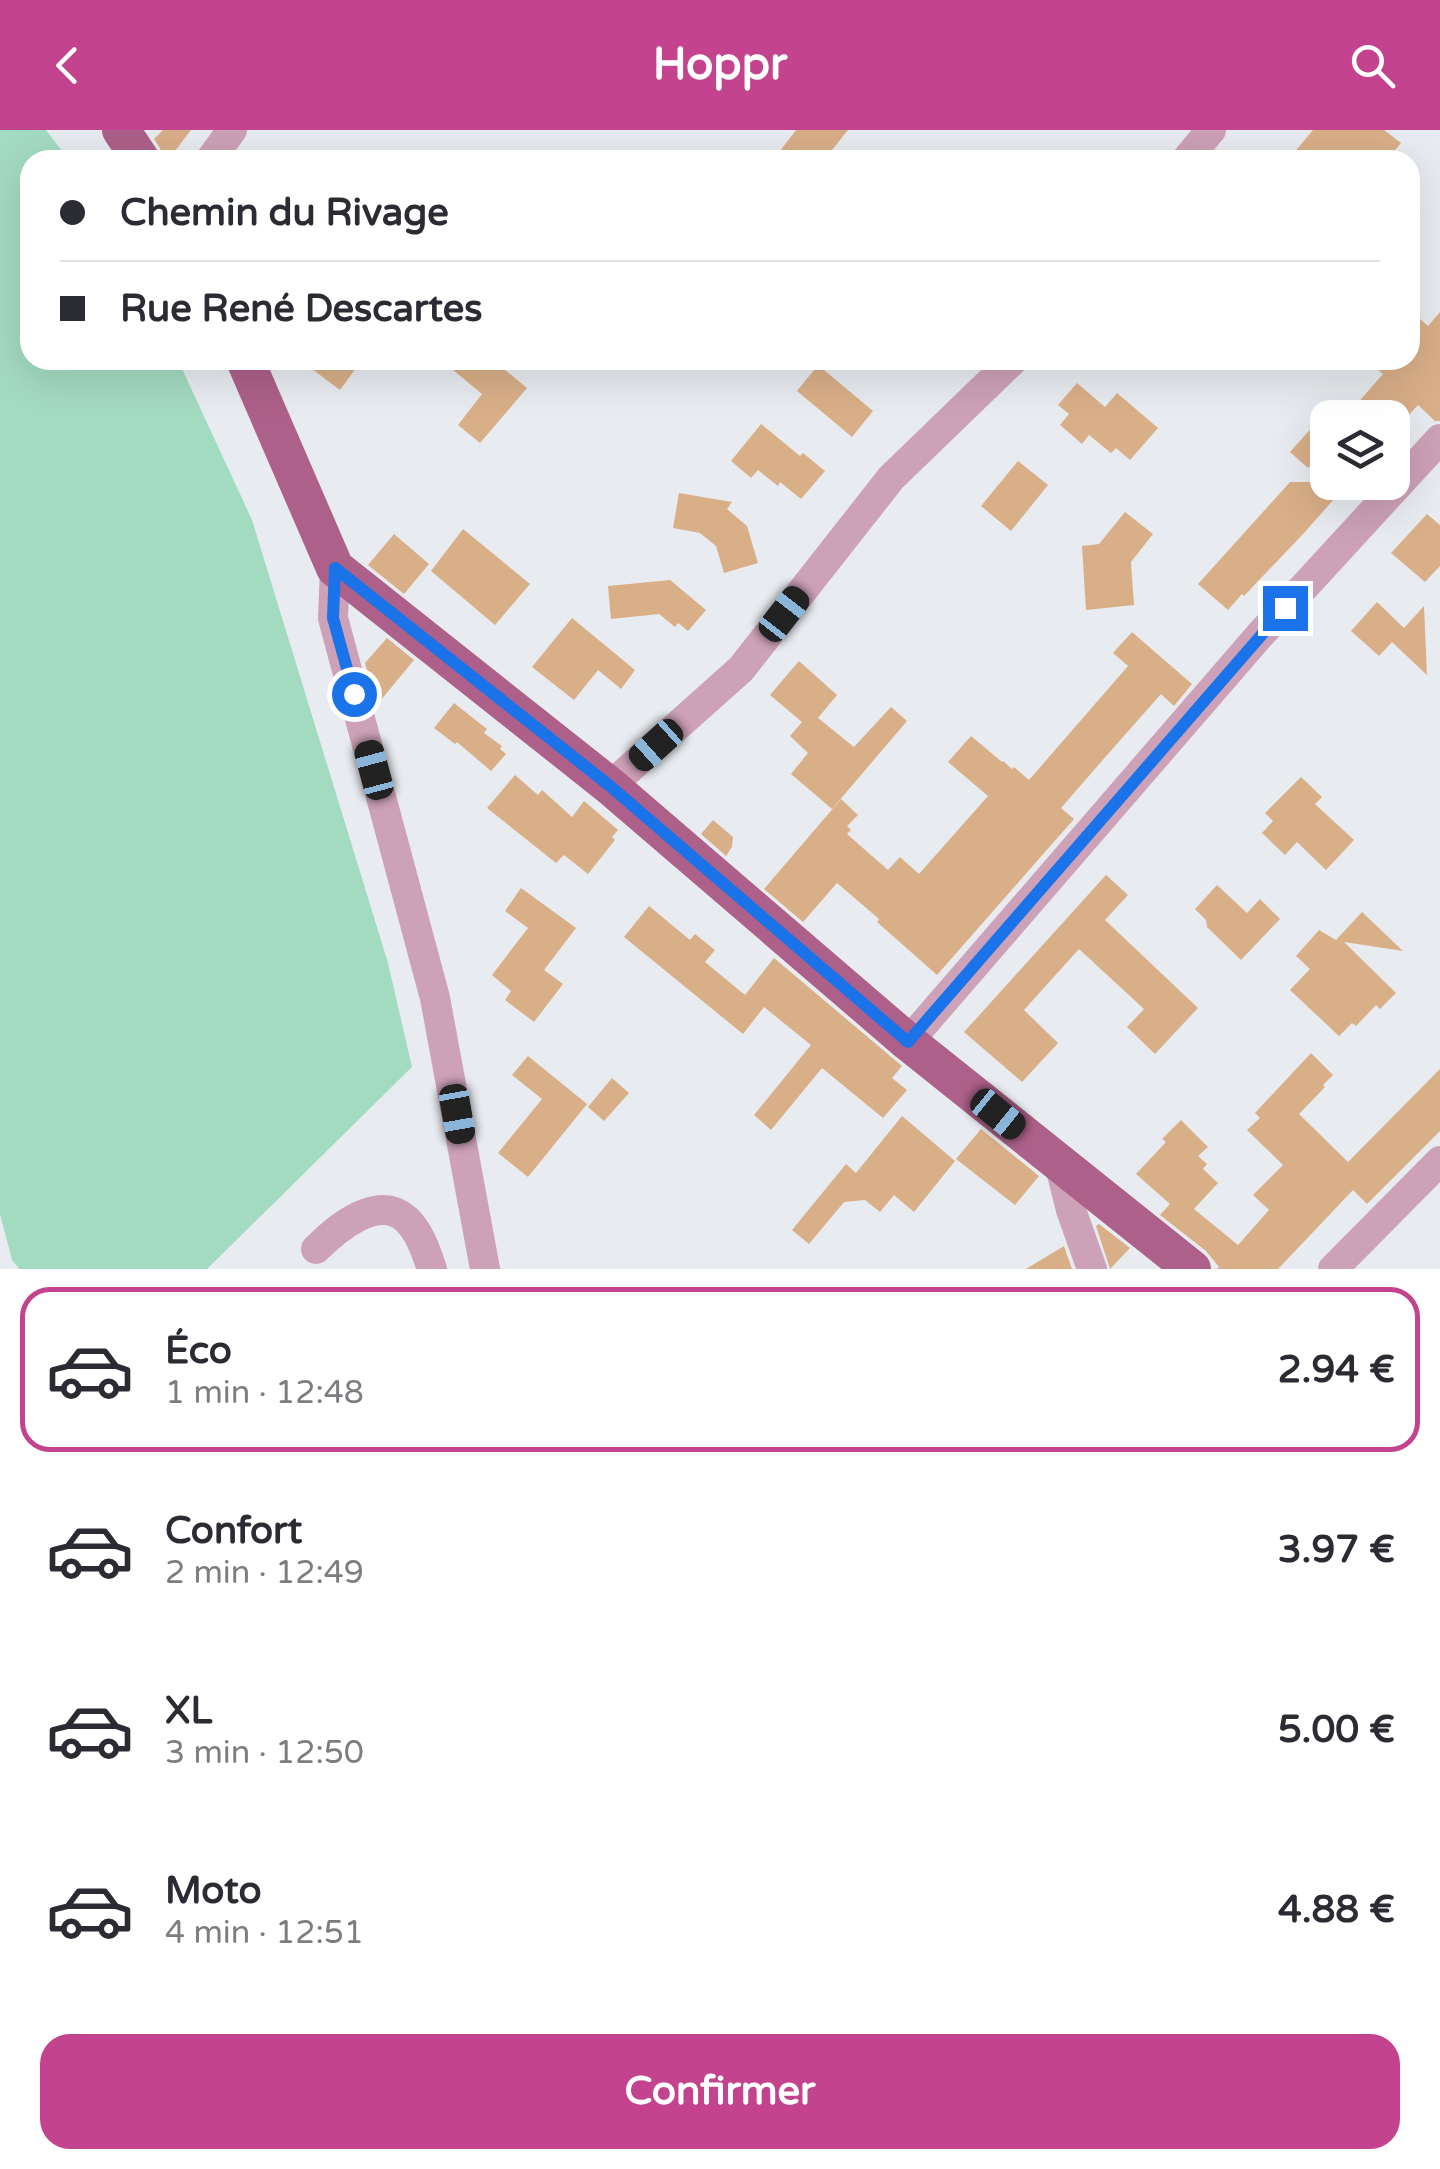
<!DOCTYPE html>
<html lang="fr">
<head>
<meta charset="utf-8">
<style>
	:root { --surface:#fff; --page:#f7f7f7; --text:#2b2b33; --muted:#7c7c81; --line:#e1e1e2; --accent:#c3438e }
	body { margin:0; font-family:"Varela Round",sans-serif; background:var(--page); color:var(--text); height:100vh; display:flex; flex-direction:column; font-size:38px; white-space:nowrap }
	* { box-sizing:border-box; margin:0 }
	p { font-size:32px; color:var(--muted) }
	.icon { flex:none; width:55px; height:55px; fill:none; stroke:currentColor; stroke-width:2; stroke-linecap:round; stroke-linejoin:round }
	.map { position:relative; height:1139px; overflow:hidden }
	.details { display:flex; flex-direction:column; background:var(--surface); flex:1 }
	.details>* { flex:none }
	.guide { position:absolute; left:20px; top:20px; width:1400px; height:220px; border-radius:30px; box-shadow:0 10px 40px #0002; display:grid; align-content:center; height:220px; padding:0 40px; background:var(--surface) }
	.buttons { position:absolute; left:1310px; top:270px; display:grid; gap:20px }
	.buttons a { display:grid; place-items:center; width:100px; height:100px; border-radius:20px; background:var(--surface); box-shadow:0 10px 40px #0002; font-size:50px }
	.end { position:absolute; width:45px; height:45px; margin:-22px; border:12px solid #1a73e8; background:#fff; box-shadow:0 0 0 5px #fff }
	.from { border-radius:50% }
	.car { position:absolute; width:30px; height:60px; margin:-30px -15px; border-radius:12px; box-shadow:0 0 8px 2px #0007; background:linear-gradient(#222 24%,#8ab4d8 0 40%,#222 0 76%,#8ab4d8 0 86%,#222 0) }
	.guide b { display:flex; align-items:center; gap:35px; height:95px; font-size:38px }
	.guide b+b { border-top:2px solid var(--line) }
	.guide i { width:25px; height:25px; background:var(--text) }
	ul { padding:18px 0 0; list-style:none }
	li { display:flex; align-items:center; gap:30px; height:165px; margin:0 20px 15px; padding:0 20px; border:5px solid transparent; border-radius:30px }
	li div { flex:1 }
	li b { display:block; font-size:38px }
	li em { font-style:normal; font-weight:700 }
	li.active { border-color:var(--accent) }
	li>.icon { width:90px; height:90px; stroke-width:1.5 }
	.button { display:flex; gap:20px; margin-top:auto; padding:20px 40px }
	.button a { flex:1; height:115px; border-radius:30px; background:var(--accent); color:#fff; font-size:40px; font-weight:700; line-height:115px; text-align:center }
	header { display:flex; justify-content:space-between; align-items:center; height:130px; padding:0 40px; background:var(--accent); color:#fff; font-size:45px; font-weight:700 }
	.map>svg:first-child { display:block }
	.green { fill:#a3dbc0 }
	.building { fill:#d9af88 }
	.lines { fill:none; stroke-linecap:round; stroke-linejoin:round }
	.minor { stroke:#cda1b7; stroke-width:30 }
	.major { stroke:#ad6089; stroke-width:38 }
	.route { stroke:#1a73e8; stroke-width:12 }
</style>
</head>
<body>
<header><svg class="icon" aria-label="back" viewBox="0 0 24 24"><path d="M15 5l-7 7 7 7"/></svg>Hoppr<svg class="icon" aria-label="search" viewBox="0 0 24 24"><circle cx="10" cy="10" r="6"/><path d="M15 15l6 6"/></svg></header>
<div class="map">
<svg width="1440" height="1139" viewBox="0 0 1440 1139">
	<rect width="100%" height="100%" fill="#e8ecf0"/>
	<polygon class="green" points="0,0 46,0 69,30 30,30 30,230 178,230 252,390 388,833 412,937 207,1139 19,1139 12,1130 0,1084"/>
	<g class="building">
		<polygon points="163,0 191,0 168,30 163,30 160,18 154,9"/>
		<polygon points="796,0 848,0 824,30 773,30"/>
		<polygon points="1313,0 1384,0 1401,13 1387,30 1288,30"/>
		<polygon points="1410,180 1428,196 1440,182 1440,291 1435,291 1418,275 1406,288 1369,288 1356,275 1383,244 1366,230 1410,230"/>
		<polygon points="300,230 362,230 340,260"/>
		<polygon points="441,230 493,230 527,258 480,313 458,295 482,264"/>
		<polygon points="818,235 873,281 852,307 797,261"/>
		<polygon points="1077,253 1105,277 1117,263 1158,298 1130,330 1116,318 1111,323 1089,305 1082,314 1060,295 1069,284 1058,275"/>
		<polygon points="761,294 800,326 803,323 825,341 801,369 780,352 778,356 758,340 751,348 731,331"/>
		<polygon points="1315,294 1328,306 1328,315 1308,338 1290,322"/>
		<polygon points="1018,331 1048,355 1011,401 981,376"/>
		<polygon points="1290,352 1349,352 1304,403 1244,466 1242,464 1228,480 1198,454"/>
		<polygon points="679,363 732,372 727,379 747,396 758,433 724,443 716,416 700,403 673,398"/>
		<polygon points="1125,382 1153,404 1131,432 1134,475 1086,480 1082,416 1099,414"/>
		<polygon points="1427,384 1440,395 1440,436 1425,452 1391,423"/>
		<polygon points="463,399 530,454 495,495 431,441"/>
		<polygon points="394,404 429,434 404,464 368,435"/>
		<polygon points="670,450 706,480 688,501 678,493 675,497 659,484 611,489 608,456"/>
		<polygon points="1377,472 1404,498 1424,476 1427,545 1392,512 1379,526 1351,501"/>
		<polygon points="572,488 635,540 621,559 598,540 574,570 532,537"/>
		<polygon points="1132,502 1192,554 1174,576 1161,564 1108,624 1061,678 1074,689 937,845 877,792 879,789 837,753 803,792 764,759 841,669 858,685 847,696 851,700 847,704 888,740 900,727 919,744 988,666 948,632 971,606 1002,632 1003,631 1012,639 1014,637 1029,650 1128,536 1113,523"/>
		<polygon points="387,508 414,530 376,576 365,533"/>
		<polygon points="799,531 837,565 818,588 854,617 891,577 907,591 832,679 791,644 808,623 790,606 802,592 770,565"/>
		<polygon points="454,573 487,599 484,603 502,616 500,619 506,624 491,641 457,612 455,614 434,598"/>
		<polygon points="515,645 538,665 542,660 572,687 584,671 618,700 612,707 615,710 588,744 564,725 556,733 487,678"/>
		<polygon points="1301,647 1322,667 1315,674 1354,710 1326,740 1297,712 1285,725 1262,703 1273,691 1265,683"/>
		<polygon points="713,690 733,707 732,717 726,726 701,704"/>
		<polygon points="1106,745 1128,765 1105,790 1198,878 1155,924 1127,897 1144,879 1079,819 1024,880 1058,913 1022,952 964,902"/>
		<polygon points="1217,755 1247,783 1260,769 1280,789 1241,830 1207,797 1206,790 1195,779"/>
		<polygon points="521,758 576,798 544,840 563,854 534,892 505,870 511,861 492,845 528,798 505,781"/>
		<polygon points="649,776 690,810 695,804 715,820 705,832 745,865 774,828 902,936 892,948 907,960 883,988 822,938 771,1000 754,985 811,915 764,877 743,904 624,807"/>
		<polygon points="1362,782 1403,821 1344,812 1396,863 1380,879 1376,875 1356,896 1352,893 1339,906 1290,860 1310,839 1296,826 1319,800 1336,810"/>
		<polygon points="1311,923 1333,945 1323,955 1325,957 1299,984 1348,1032 1440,939 1440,1001 1367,1074 1353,1060 1278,1139 1217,1139 1219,1137 1206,1121 1160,1085 1170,1074 1136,1044 1166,1012 1162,1009 1181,990 1208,1017 1198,1026 1207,1034 1203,1039 1218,1053 1194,1079 1238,1115 1269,1080 1253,1065 1283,1035 1247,1000 1260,988 1255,983"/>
		<polygon points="528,926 587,974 528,1047 498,1023 542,969 512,945"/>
		<polygon points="612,948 629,963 604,991 588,977"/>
		<polygon points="902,986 955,1031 914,1082 894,1065 880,1082 865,1070 844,1072 809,1114 792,1100 846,1034 856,1043"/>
		<polygon points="981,999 1039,1046 1015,1075 956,1029"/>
		<polygon points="1099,1094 1130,1118 1110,1139 1096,1096"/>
		<polygon points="1064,1116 1072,1139 1026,1139"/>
	</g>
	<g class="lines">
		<g class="minor">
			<polyline points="210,30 232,0"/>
			<polyline points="1186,30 1211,0"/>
			<polyline points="335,438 333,488 435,868 485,1139"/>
			<polyline points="610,656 741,539 891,348 1013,230"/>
			<polyline points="908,912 1259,506 1440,309"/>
			<polyline points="1059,1032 1071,1080 1092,1139"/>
			<path d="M316,1119C336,1099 378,1063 406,1089C420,1102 426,1122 432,1139"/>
			<polyline points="1333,1139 1440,1031"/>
		</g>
		<g class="major">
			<polyline points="121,0 141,30"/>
			<polyline points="245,230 335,438 610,656 908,912 1192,1139"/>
		</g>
	</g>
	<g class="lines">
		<polyline class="route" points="354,564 333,488 335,438 610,656 908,912 1285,478"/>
	</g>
</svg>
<div class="buttons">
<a><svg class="icon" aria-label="layers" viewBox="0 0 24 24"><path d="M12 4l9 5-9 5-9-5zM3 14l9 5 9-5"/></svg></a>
</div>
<i class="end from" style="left:354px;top:564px"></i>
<i class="end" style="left:1285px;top:478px"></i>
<i class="car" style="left:784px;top:484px;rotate:38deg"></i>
<i class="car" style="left:656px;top:615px;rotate:228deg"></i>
<i class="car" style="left:374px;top:640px;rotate:345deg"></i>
<i class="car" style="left:457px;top:984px;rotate:170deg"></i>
<i class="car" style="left:998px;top:984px;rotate:129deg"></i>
<div class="guide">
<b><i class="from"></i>Chemin du Rivage</b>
<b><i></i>Rue René Descartes</b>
</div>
</div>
<section class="details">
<ul>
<li class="active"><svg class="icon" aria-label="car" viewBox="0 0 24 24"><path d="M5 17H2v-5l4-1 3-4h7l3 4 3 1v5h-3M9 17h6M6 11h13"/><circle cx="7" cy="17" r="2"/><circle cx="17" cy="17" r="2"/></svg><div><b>Éco</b><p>1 min · 12:48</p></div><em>2.94 €</em></li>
<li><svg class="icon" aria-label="car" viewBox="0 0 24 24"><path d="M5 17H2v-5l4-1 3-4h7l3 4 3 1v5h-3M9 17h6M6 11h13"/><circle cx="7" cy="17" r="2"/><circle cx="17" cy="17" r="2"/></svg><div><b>Confort</b><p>2 min · 12:49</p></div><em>3.97 €</em></li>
<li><svg class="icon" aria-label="car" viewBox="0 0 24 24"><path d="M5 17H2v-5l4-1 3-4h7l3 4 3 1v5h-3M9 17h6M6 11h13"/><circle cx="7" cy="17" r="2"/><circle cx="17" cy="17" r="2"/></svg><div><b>XL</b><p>3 min · 12:50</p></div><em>5.00 €</em></li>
<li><svg class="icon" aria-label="car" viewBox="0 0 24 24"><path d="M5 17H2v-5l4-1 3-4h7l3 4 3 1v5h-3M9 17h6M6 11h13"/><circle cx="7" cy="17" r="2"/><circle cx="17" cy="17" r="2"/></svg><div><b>Moto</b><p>4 min · 12:51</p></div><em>4.88 €</em></li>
</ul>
<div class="button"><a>Confirmer</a></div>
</section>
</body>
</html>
